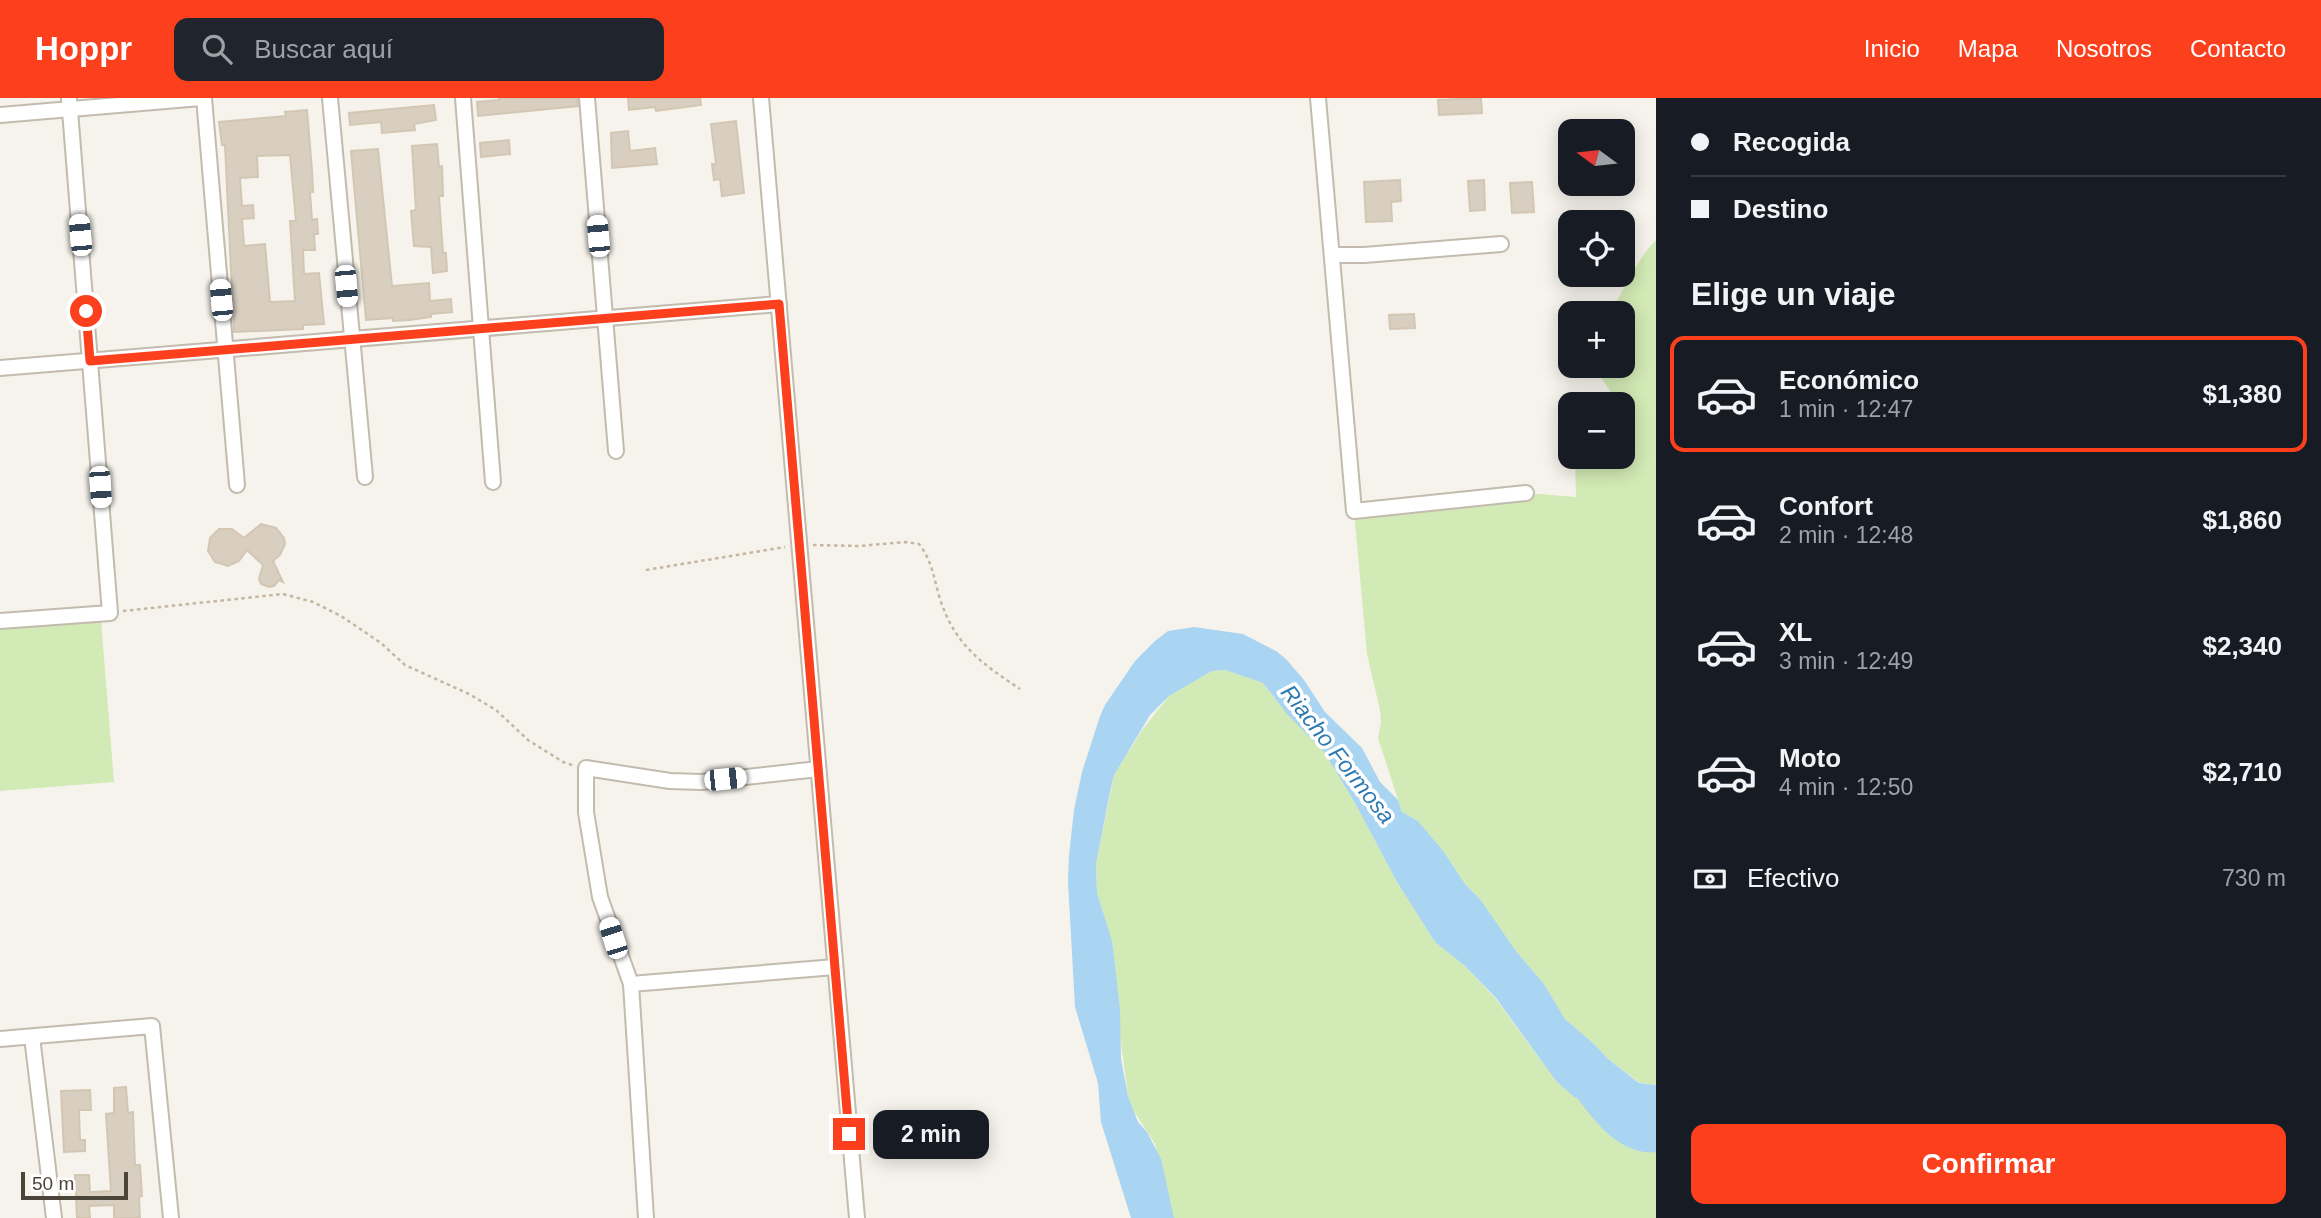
<!DOCTYPE html>
<html lang="es">
<head>
<meta charset="utf-8">
<style>
	:root { --surface:#171b24; --page:#20242c; --text:#f1f3f6; --muted:#9ea1a6; --line:#363941; --accent:#fc3f1d }
	body { margin:0; font-family:Arial,sans-serif; background:var(--page); color:var(--text); height:100vh; display:flex; flex-direction:column; font-size:26px; white-space:nowrap }
	* { box-sizing:border-box; margin:0 }
	p { font-size:23px; color:var(--muted) }
	.icon { flex:none; width:38px; height:38px; fill:none; stroke:currentColor; stroke-width:2; stroke-linecap:round; stroke-linejoin:round }
	.map { position:relative; flex:1; overflow:hidden }
	.sheet { display:flex; flex-direction:column; background:var(--surface); width:665px }
	.sheet>* { flex:none }
	.top-card { display:grid; align-content:center; height:154px; padding:0 35px; background:var(--surface) }
	.needle { width:46px; rotate:285deg }
	.tools { position:absolute; left:1558px; top:21px; display:grid; gap:14px }
	.tools a { display:grid; place-items:center; width:77px; height:77px; border-radius:14px; background:var(--surface); box-shadow:0 4px 18px #0003; font-size:35px }
	.scale { position:absolute; left:21px; bottom:18px; width:107px; box-sizing:border-box; padding-left:7px; border:4px solid #4b4439; border-top:0; font-size:19px; line-height:24px; white-space:nowrap; color:#4b4439; -webkit-text-stroke:5px #fff; paint-order:stroke }
	.end { position:absolute; width:32px; height:32px; margin:-16px; border:9px solid #fc3f1d; background:#fff; box-shadow:0 0 0 4px #fff }
	.from { border-radius:50% }
	.bubble { position:absolute; height:49px; border-radius:14px; background:var(--surface); box-shadow:0 4px 18px #0003; font-size:23px; font-weight:800; line-height:49px; text-align:center }
	.car { position:absolute; width:21px; height:42px; margin:-21px -10px; border-radius:9px; box-shadow:0 0 5px 2px #0007; background:linear-gradient(#fff 24%,#345 0 40%,#fff 0 76%,#345 0 86%,#fff 0) }
	.top-card b { display:flex; align-items:center; gap:24px; height:66px; font-size:26px }
	.top-card b+b { border-top:2px solid var(--line) }
	.top-card i { width:18px; height:18px; background:var(--text) }
	ul { padding:0; list-style:none }
	li { display:flex; align-items:center; gap:21px; height:116px; margin:0 14px 10px; padding:0 21px; border:4px solid transparent; border-radius:14px }
	li div { flex:1 }
	li b { display:block; font-size:26px }
	li em { font-style:normal; font-weight:800 }
	li.on { border-color:var(--accent) }
	li>.icon { width:63px; height:63px; stroke-width:1.5 }
	h2 { padding:0 35px; font-size:32px; line-height:84px }
	.pay { display:flex; align-items:center; gap:18px; height:77px; padding:0 35px; font-size:26px }
	.pay p { margin-inline-start:auto }
	.action { display:flex; gap:14px; margin-top:auto; padding:14px 35px }
	.action a { flex:1; height:80px; border-radius:14px; background:var(--accent); color:#fff; font-size:28px; font-weight:800; line-height:80px; text-align:center }
	header { display:flex; align-items:center; gap:42px; box-sizing:border-box; height:98px; padding:0 35px; background:var(--accent); color:#fff }
	header strong { font-size:33px }
	nav { display:flex; gap:38px; margin-inline-start:auto; font-size:24px }
	.search { width:490px; height:63px; background:var(--page); display:flex; align-items:center; gap:18px; box-sizing:border-box; padding:0 24px; border-radius:14px; color:var(--muted); font-size:26px }
	main { display:flex; flex:1; min-height:0 }
	.map>svg:first-child { display:block }
	.green { fill:#d2eab5 }
	.water { fill:#a9d4f2 }
	.lines { fill:none; stroke-linecap:round; stroke-linejoin:round }
	.river { stroke:#a9d4f2; stroke-width:26 }
	.building { fill:#d8cfc1; stroke:#d3c7b4; stroke-width:2; fill-rule:evenodd }
	.minor-casing { stroke:#c2bbae; stroke-width:18 }
	.path { stroke:#c4b79f; stroke-width:2.5; stroke-dasharray:3.5 3.5; stroke-linecap:butt }
	.minor { stroke:#fff; stroke-width:14 }
	.route { stroke:#fc3f1d; stroke-width:9 }
	.labels { text-anchor:middle; dominant-baseline:central; stroke-width:7; stroke-linejoin:round; paint-order:stroke }
	.water-label { font-size:23px; font-style:italic; fill:#2e7ab2; stroke:#fff }
</style>
</head>
<body>
<header>
<strong>Hoppr</strong>
<div class="search"><svg class="icon" aria-label="search" viewBox="0 0 24 24"><circle cx="10" cy="10" r="6"/><path d="M15 15l6 6"/></svg>Buscar aquí</div>
<nav><a>Inicio</a><a>Mapa</a><a>Nosotros</a><a>Contacto</a></nav>
</header>
<main>
<div class="map">
<svg width="1656" height="1120" viewBox="0 0 1656 1120">
	<rect width="100%" height="100%" fill="#f6f3ec"/>
	<g class="green">
		<path d="M1656,142V987L1640,985L1608,961L1595,947L1565,921L1544,886L1516,853L1480,801L1465,786L1444,754L1418,723L1402,714L1378,640L1381,625L1380,612L1367,556L1354,413L1526,395L1576,399L1575,359H1622V306H1619L1593,268H1622V215H1609C1625,192 1636,162 1656,142Z"/>
		<polygon points="101,522 114,684 0,693 0,531"/>
		<polygon points="1225,572 1263,585 1279,606 1324,654 1355,705 1397,784 1435,844 1465,868 1495,900 1556,983 1574,999 1596,1004 1623,1029 1644,1043 1656,1041 1656,1120 1174,1120 1155,1046 1132,1010 1128,998 1121,945 1114,859 1112,844 1097,795 1096,766 1114,677 1143,631 1169,598 1212,573"/>
	</g>
	<polygon class="water" points="1194,529 1243,536 1276,553 1286,561 1304,582 1325,614 1362,650 1380,684 1398,702 1402,714 1418,723 1444,754 1465,786 1480,801 1516,853 1544,886 1565,921 1595,947 1608,961 1639,985 1656,987 1656,1033 1623,1029 1609,1021 1596,1004 1574,999 1556,983 1496,900 1465,868 1435,844 1397,784 1355,705 1324,654 1287,616 1263,585 1225,572 1212,573 1169,598 1150,617 1122,664 1114,677 1110,694 1096,766 1097,795 1112,843 1114,858 1120,912 1121,961 1128,998 1138,1024 1147,1034 1161,1061 1174,1120 1131,1120 1101,1024 1098,985 1075,909 1068,784 1069,757 1074,712 1082,674 1100,618 1105,607 1135,563 1155,543 1168,533"/>
	<g class="lines">
		<path class="river" d="M1575,974C1592,999 1622,1046 1656,1041"/>
	</g>
	<g class="building">
		<polygon points="499,0 577,0 578,8 478,18 477,4 499,2"/>
		<polygon points="628,0 700,0 701,7 656,13 655,9 629,12"/>
		<polygon points="1481,0 1482,15 1439,17 1438,2"/>
		<polygon points="434,7 436,22 414,26 415,32 382,35 381,24 350,27 349,15"/>
		<path d="M307,12L312,72L313,94H310L312,122L317,121L318,136H314L315,152H303L304,176L319,175L324,226L303,227V231L234,234L225,47H222L219,24L286,18L285,14ZM290,57L296,123H290L295,203L270,204L265,146L244,148L242,121L254,120L253,107L242,108L240,80L258,79L257,58Z"/>
		<polygon points="736,23 744,95 722,98 720,81 714,82 712,66 716,66 711,26"/>
		<polygon points="628,33 630,53 655,50 657,66 612,70 611,35"/>
		<polygon points="509,42 510,56 481,59 480,45"/>
		<polygon points="437,46 439,69 442,68 443,98 439,98 443,155 446,155 447,173 433,175 431,149 414,148 411,113 416,112 412,48"/>
		<polygon points="378,51 392,188 429,185 430,203 451,201 452,214 431,216 431,219 410,222 393,223 393,220 366,222 351,53"/>
		<polygon points="1400,82 1401,103 1391,104 1392,123 1366,124 1364,84"/>
		<polygon points="1484,82 1485,112 1470,113 1468,83"/>
		<polygon points="1532,84 1534,114 1512,115 1510,85"/>
		<polygon points="1414,216 1415,230 1390,231 1389,217"/>
		<polygon points="261,426 276,430 284,440 285,446 280,457 273,463 283,484 279,482 274,488 269,489 261,486 259,481 263,467 247,452 239,463 228,468 215,464 208,453 210,440 219,431 232,431 244,440"/>
		<polygon points="126,989 128,1015 133,1014 135,1067 140,1067 142,1098 139,1099 140,1120 114,1120 114,1107 89,1108 90,1120 77,1120 75,1077 89,1077 90,1094 111,1093 106,1016 114,1015 114,990"/>
		<polygon points="90,992 91,1012 79,1012 80,1042 85,1042 85,1053 64,1054 61,993"/>
	</g>
	<g class="lines">
		<g class="minor-casing">
			<g id="minor">
				<polyline points="204,0 237,387"/>
				<polyline points="330,0 365,379"/>
				<polyline points="463,0 493,384"/>
				<polyline points="587,0 616,353"/>
				<polyline points="761,0 857,1120"/>
				<polyline points="1318,0 1354,413 1526,395"/>
				<polyline points="0,17 201,0"/>
				<polyline points="1332,157 1364,157 1501,146"/>
				<polyline points="0,270 779,206"/>
				<polyline points="0,523 110,515 69,0"/>
				<polyline points="631,886 835,869"/>
				<polyline points="32,939 54,1120"/>
				<polyline points="0,941 152,928 171,1120"/>
				<polyline points="646,1120 631,886 600,799 586,714 586,670 670,683 701,684 818,671"/>
			</g>
		</g>
		<g class="path">
			<path d="M813,447L859,448L906,444L919,446C932,462 934,481 940,501C955,547 981,565 1020,591"/>
			<polyline points="646,472 785,449"/>
			<polyline points="123,513 283,496 313,504 341,518 381,545 405,567 469,596 496,612 528,642 563,664 572,667"/>
		</g>
		<use href="#minor" class="minor"/>
	</g>
	<g class="lines">
		<polyline class="route" points="86,213 90,263 779,206 849,1036"/>
	</g>
	<g class="labels">
		<g class="water-label">
			<text transform="translate(1338 656) rotate(52)">Riacho Formosa</text>
		</g>
	</g>
</svg>
<div class="tools">
<a><svg class="needle" viewBox="-14 -14 28 28"><path d="M0-13l5 13h-10z" fill="#e53935"/><path d="M0 13l5-13h-10z" fill="#9ea1a6"/></svg></a>
<a><svg class="icon" aria-label="locate" viewBox="0 0 24 24"><circle cx="12" cy="12" r="6"/><path d="M12 2v4M12 18v4M2 12h4M18 12h4"/></svg></a>
<a>+</a>
<a>−</a>
</div>
<div class="scale">50 m</div>
<i class="end from" style="left:86px;top:213px"></i>
<i class="end" style="left:849px;top:1036px"></i>
<div class="bubble" style="left:873px;top:1012px;width:116px">2 min</div>
<i class="car" style="left:80px;top:137px;rotate:355deg"></i>
<i class="car" style="left:598px;top:138px;rotate:355deg"></i>
<i class="car" style="left:346px;top:188px;rotate:175deg"></i>
<i class="car" style="left:221px;top:202px;rotate:355deg"></i>
<i class="car" style="left:100px;top:389px;rotate:176deg"></i>
<i class="car" style="left:725px;top:681px;rotate:84deg"></i>
<i class="car" style="left:613px;top:840px;rotate:342deg"></i>
</div>
<section class="sheet">
<div class="top-card">
<b><i class="from"></i>Recogida</b>
<b><i></i>Destino</b>
</div>
<h2>Elige un viaje</h2>
<ul>
<li class="on"><svg class="icon" aria-label="car" viewBox="0 0 24 24"><path d="M5 17H2v-5l4-1 3-4h7l3 4 3 1v5h-3M9 17h6M6 11h13"/><circle cx="7" cy="17" r="2"/><circle cx="17" cy="17" r="2"/></svg><div><b>Económico</b><p>1 min · 12:47</p></div><em>$1,380</em></li>
<li><svg class="icon" aria-label="car" viewBox="0 0 24 24"><path d="M5 17H2v-5l4-1 3-4h7l3 4 3 1v5h-3M9 17h6M6 11h13"/><circle cx="7" cy="17" r="2"/><circle cx="17" cy="17" r="2"/></svg><div><b>Confort</b><p>2 min · 12:48</p></div><em>$1,860</em></li>
<li><svg class="icon" aria-label="car" viewBox="0 0 24 24"><path d="M5 17H2v-5l4-1 3-4h7l3 4 3 1v5h-3M9 17h6M6 11h13"/><circle cx="7" cy="17" r="2"/><circle cx="17" cy="17" r="2"/></svg><div><b>XL</b><p>3 min · 12:49</p></div><em>$2,340</em></li>
<li><svg class="icon" aria-label="car" viewBox="0 0 24 24"><path d="M5 17H2v-5l4-1 3-4h7l3 4 3 1v5h-3M9 17h6M6 11h13"/><circle cx="7" cy="17" r="2"/><circle cx="17" cy="17" r="2"/></svg><div><b>Moto</b><p>4 min · 12:50</p></div><em>$2,710</em></li>
</ul>
<div class="pay"><svg class="icon" aria-label="cash" viewBox="0 0 24 24"><path d="M3 7h18v10H3z"/><circle cx="12" cy="12" r="2"/></svg>Efectivo<p>730 m</p></div>
<div class="action"><a>Confirmar</a></div>
</section>
</main>
</body>
</html>
